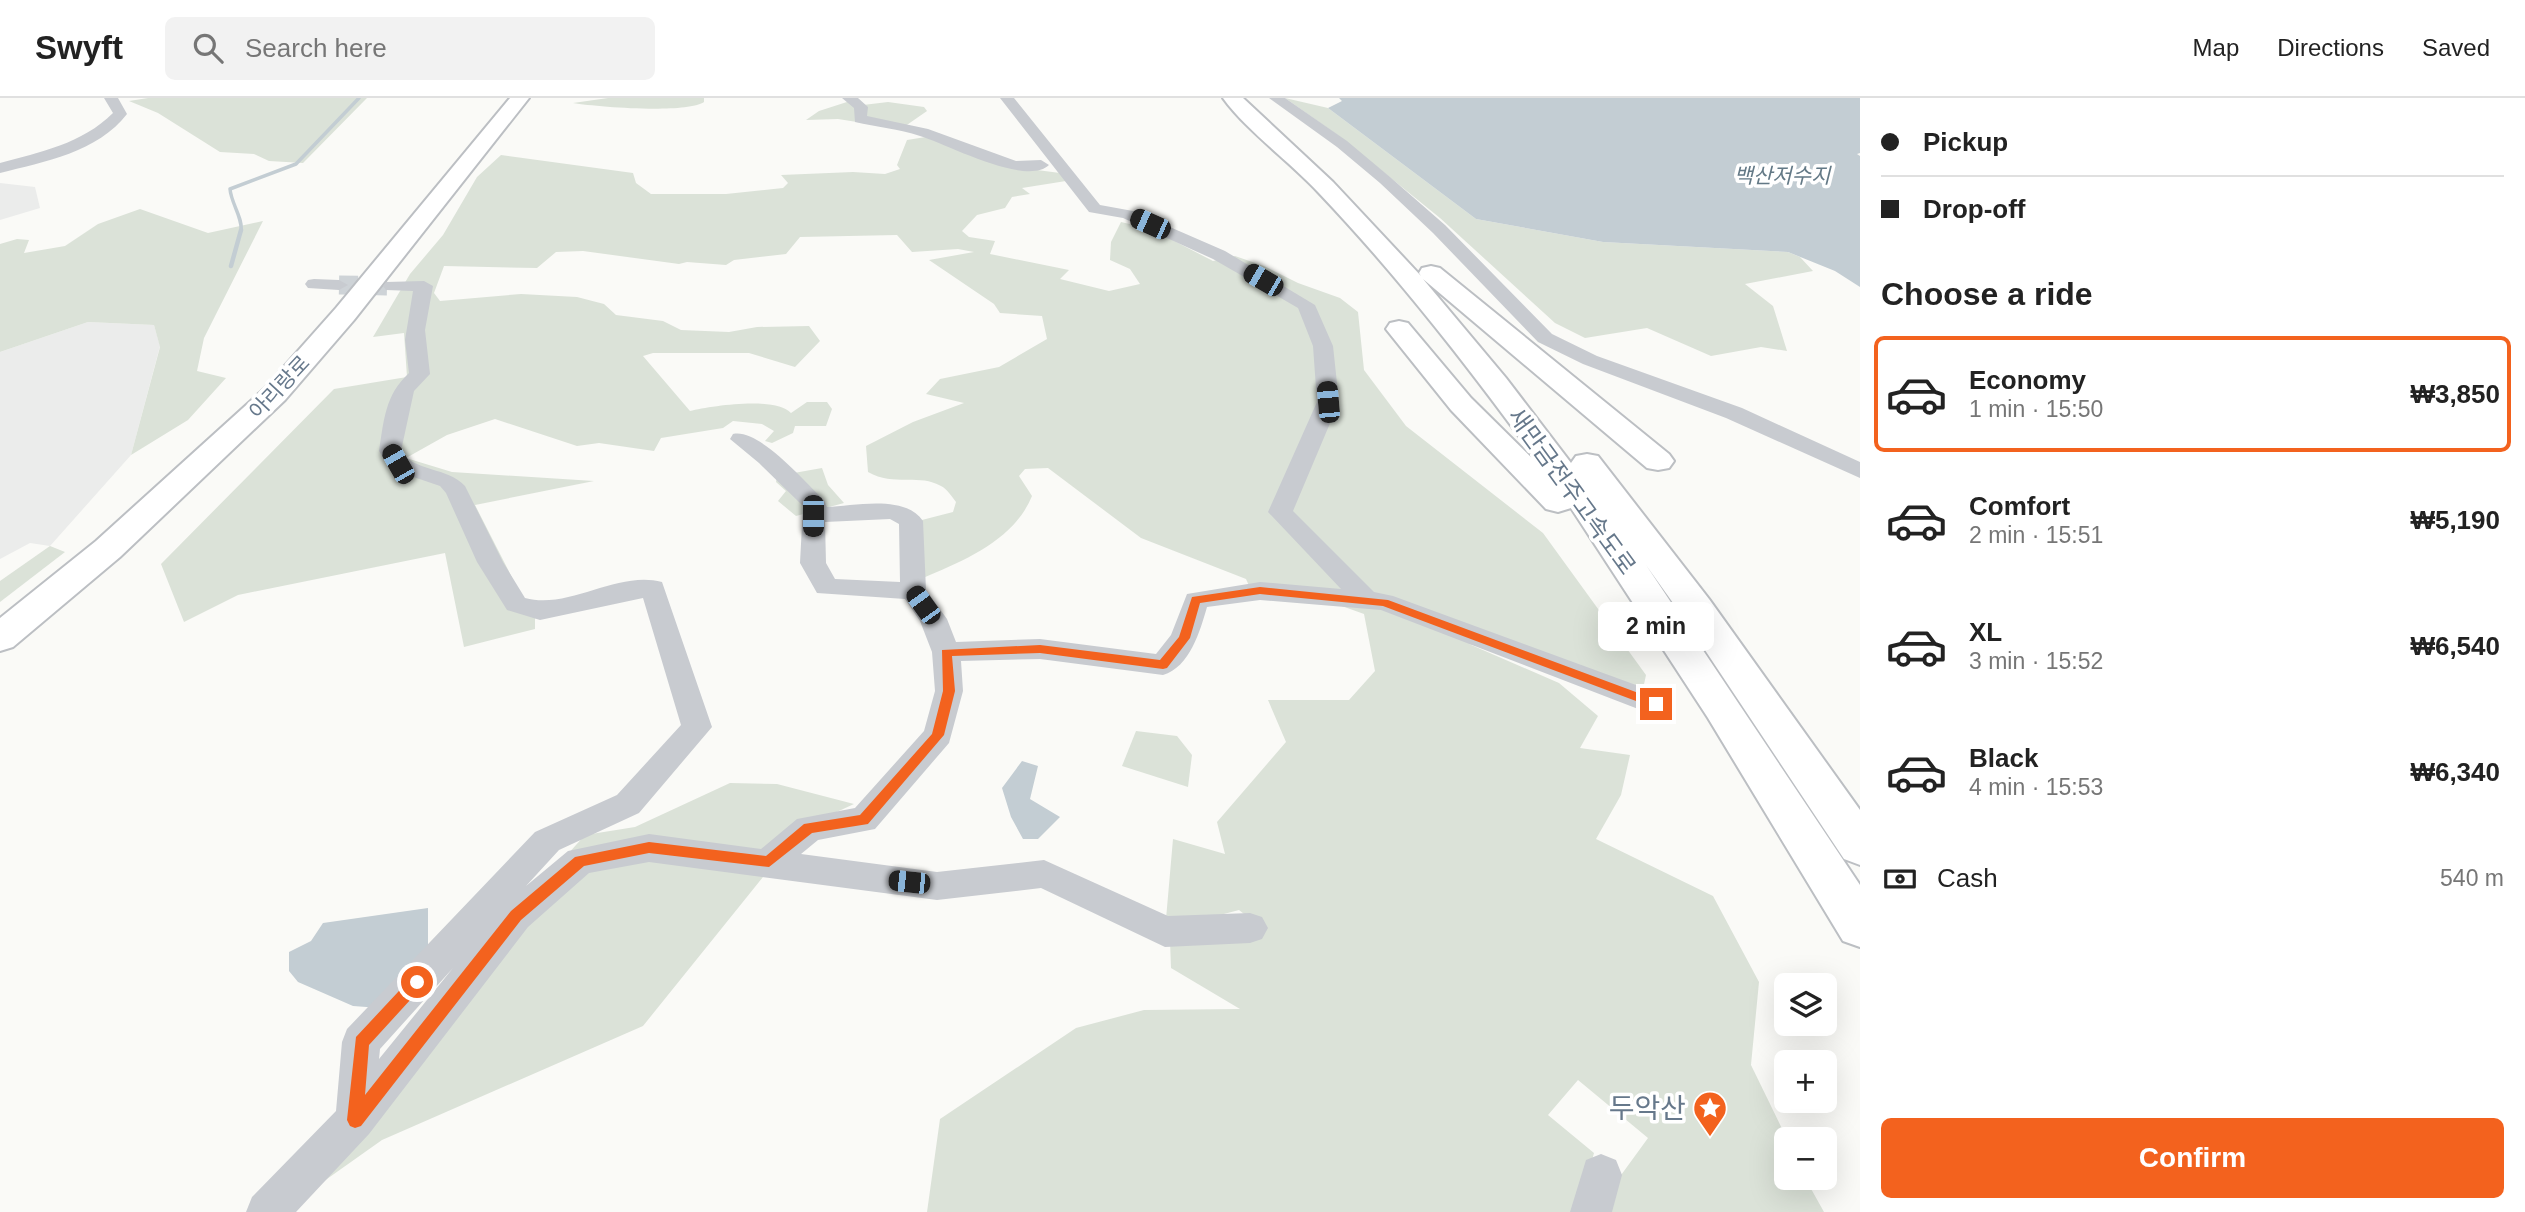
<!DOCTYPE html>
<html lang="en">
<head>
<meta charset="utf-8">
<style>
	:root { --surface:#fff; --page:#f2f2f2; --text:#222; --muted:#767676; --line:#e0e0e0; --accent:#f3621e }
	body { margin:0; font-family:Helvetica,"Noto Sans KR",sans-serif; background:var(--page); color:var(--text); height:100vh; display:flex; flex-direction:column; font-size:26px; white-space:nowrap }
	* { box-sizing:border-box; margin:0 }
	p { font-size:23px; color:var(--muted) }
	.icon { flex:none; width:38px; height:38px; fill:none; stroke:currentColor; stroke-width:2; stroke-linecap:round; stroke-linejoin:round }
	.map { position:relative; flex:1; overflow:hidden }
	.side { display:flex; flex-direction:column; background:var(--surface); width:665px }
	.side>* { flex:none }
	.hud { display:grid; align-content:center; height:154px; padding:0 21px; background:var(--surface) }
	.buttons { position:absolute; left:1774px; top:875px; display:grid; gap:14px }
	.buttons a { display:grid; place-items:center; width:63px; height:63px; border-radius:10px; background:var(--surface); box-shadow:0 7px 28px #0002; font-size:35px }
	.end { position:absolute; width:32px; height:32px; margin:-16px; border:9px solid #f3621e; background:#fff; box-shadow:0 0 0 4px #fff }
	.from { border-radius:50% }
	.bubble { position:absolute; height:49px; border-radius:10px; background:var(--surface); box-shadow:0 7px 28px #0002; font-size:23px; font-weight:800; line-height:49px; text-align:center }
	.car { position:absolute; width:21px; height:42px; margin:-21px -10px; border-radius:9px; box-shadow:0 0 5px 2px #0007; background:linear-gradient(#222 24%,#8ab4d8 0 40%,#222 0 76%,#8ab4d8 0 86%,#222 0) }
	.hud b { display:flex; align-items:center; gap:24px; height:66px; font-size:26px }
	.hud b+b { border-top:2px solid var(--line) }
	.hud i { width:18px; height:18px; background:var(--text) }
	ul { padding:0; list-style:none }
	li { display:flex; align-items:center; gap:21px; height:116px; margin:0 14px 10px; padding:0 7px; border:4px solid transparent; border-radius:10px }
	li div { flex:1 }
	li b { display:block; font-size:26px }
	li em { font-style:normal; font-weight:800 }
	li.selected { border-color:var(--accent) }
	li>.icon { width:63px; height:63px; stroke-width:1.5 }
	h2 { padding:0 21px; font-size:32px; line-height:84px }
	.pay { display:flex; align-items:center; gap:18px; height:77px; padding:0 21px; font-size:26px }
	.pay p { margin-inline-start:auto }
	.button { display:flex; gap:14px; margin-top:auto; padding:14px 21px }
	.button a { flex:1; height:80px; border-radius:10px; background:var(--accent); color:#fff; font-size:28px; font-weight:800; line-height:80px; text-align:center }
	header { display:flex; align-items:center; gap:42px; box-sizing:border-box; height:98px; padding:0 35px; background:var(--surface); border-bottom:2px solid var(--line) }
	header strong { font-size:33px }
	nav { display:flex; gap:38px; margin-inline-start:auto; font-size:24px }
	.search { width:490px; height:63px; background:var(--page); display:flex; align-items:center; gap:18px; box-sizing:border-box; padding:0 24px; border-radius:10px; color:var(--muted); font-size:26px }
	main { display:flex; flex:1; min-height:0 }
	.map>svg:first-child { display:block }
	.built { fill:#ebeceb }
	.green { fill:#dbe2d8 }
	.water { fill:#c3cdd3 }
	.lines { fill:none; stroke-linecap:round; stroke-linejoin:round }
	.stream-far1 { stroke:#c3cdd3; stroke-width:3.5 }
	.stream { stroke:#c3cdd3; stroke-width:4.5 }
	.minor-tunnel { stroke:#ced3d7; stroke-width:19; stroke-dasharray:19 10; stroke-linecap:butt }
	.highway-casing { stroke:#bcbfc3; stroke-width:4 }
	.minor { fill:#c8cbd0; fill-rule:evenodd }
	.highway { fill:#fff; fill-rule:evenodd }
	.route { fill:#f3621e }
	.labels { text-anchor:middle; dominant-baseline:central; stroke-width:7; stroke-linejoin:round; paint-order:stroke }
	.far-water-label { font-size:21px; font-style:italic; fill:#637986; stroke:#fff }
	.far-street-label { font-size:21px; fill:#66788b; stroke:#fff }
	.street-label { font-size:24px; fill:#66788b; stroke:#fff }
	.near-poi-label { font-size:28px; fill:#66788b; stroke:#fff; text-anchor:end }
</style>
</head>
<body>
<header>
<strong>Swyft</strong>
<div class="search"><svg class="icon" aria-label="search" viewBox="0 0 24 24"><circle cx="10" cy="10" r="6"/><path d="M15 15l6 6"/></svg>Search here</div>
<nav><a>Map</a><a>Directions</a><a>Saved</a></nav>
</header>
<main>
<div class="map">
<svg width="1860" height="1114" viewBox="0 0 1860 1114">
	<rect width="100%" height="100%" fill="#fafaf7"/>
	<g class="built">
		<polygon points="0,85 35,89 40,110 0,122"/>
		<polygon points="88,224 154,227 160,248 131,357 50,448 30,445 0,461 0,254"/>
	</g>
	<g class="green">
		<polygon points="148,0 367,0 303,65 269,63 254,56 220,54 158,15 129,3"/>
		<path d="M608,0H704V4C685,16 598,9 573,5Z"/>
		<polygon points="1285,0 1328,10 1476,121 1603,144 1788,154 1800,159 1813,173 1745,186 1773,208 1787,253 1761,249 1711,258 1647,230 1585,240 1555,225 1440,120 1339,38"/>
		<polygon points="850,3 863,7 888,4 924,9 927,13 901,31 838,21 806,22 819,13"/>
		<path d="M938,37L1037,72L1060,75L1066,83L1022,90L1030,96L1012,99L1005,110L977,117L962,133L969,139L995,143L990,156L1069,172L1060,181L1109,193L1140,186L1130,171L1110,162L1111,144L1121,124L1151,131L1213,163L1235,158L1264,168L1298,185L1340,200L1358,214L1364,272L1406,328L1543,435L1646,577L1643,591L1469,546L1559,585L1598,618L1580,650L1630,657L1621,697L1596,741L1713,798L1759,884L1751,967L1787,1041V1080H1805L1824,1114H1605L1608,1095L1648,1040L1578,982L1548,1017L1594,1055L1578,1114H927L940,1021L1076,930L1144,912L1240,911L1171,870L1170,843L1264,832L1239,812L1205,821H1166L1173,741L1225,756L1217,724L1286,644L1268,602H1349L1375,573L1364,516L1297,492L1250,490L1246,481L1141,440L1048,370L1025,371L1019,378L1032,398C1014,442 965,462 923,480L918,423L953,414L956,404C952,399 947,391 941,388C917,375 895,389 868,374L866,348L913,324L964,305L926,296L940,281L999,269L1047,241L1042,218L1000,215L994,206L929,162L974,154L958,151L912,154L897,137L800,139L786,156L734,162L726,167L687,164L679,166L583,153L556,154L537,170L444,168L434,195L440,203L521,196L577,199L604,206L616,217L663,223L681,232L729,234L757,229L809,228L820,243L795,269L749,255H653L643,258L690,313C711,308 775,298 791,315L807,304H827L832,311L826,328H795L793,335L772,345L765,343L774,333L762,326L733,323L723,330L661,340L654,353L599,345L577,348L495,321L447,337L406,360L452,374L594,383L475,407L523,501L542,507L535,521V531L464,549L445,455L238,497L184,524L161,466L334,291L407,279L404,235L373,239L410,176L443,137L477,79L501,57L633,75L636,85L651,96H726L783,90L788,85L781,77L853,74L885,76L900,71L897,67L907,42Z"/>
		<polygon points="140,111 208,135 263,123 204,240 197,273 226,280 188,322 131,357 160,249 154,227 88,224 0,254 0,146 17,141 29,142 24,155 65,148 98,126"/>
		<polygon points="822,370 828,387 844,405 796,418 778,403 786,393 776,384 777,378"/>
		<polygon points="50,448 65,454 0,504 0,483"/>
		<polygon points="1136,633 1177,638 1192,657 1188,689 1122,668"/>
		<polygon points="730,685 777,686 854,706 776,742 763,779 643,928 382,1042 310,1093 385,959 585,737 635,729"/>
	</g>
	<g class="water">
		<polygon points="1339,0 1860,0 1860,55 1857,56 1860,58 1860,189 1835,173 1788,154 1603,144 1476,121 1328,10 1342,3"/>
		<polygon points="1022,663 1038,668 1030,701 1060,719 1038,741 1023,741 1011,719 1002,690"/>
		<polygon points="428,810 428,854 380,910 353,908 298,884 289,873 289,854 311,843 323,825"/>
	</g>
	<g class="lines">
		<path class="stream-far1" d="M241,133C243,120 231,105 230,91L296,66L359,0"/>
		<polyline class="stream" points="231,168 241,132"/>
		<polyline class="minor-tunnel" points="339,187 392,188"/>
		<g class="highway-casing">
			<g id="highway">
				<polygon points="510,0 529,0 354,222 285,302 120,459 13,549 0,553 0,520 96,443 265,290 336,210"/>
				<path d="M1223,0H1243L1333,84L1421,178L1419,175L1422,170L1431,168L1440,170L1669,356L1674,363L1669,370L1658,372L1647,370L1423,181L1506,280L1571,365L1576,358L1587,356L1598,358L1709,501L1860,712V767L1844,761L1683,519L1646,467L1860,787V849L1843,843L1708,620L1571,410L1558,414L1546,411L1451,312L1386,231L1390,225L1399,223L1408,225L1471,300L1543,371C1473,275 1400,180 1318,94C1290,64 1246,32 1223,0Z"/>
			</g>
		</g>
		<g class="minor">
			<path d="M104,0H118L127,16C98,54 44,64 0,75V65C40,54 82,46 113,15Z"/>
			<path d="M842,0H858L868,9L867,18L928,31L1016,63L1041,62L1049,67C1026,89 947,46 920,38C899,31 876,29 855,24L854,10Z"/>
			<path d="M1000,0H1014L1100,107L1133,113L1225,153L1315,207L1333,248L1339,304L1293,413L1374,494L1393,498L1666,598L1671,606L1666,614L1656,617L1646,614L1381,512L1260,502L1207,509C1200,533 1190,569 1163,577L1040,561L961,563L963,593L949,645L875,731L818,742L801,756L937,774L1044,762L1168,818L1250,815L1262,819L1268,830L1262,841L1250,845L1165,849L1041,790L937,802L649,764L589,775L528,829L369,1036L296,1114H246L252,1099L336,1013L342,944L347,931L535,734L617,697L681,627L643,500L540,522L507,512L477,464L446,395L440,388L390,371L379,353C384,322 385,297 409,275L405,242L413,193L386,192L383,188L386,184L424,183L433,188L425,232L430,276L414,293L401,353C414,374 448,369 465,388L503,464L525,500C570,512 617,472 662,484L712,629L639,715L559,752L526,788L568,753L649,736L761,751L797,721L855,710L924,633L935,593L932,554L920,523L905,501L817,495L800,465L803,408L759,365L730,341L733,336C759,330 805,384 824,402L827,409C854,408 905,396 923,423L926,492L947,521L956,544L1040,541L1156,556L1171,537L1187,496L1260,484L1341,491L1268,414L1317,304L1313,248L1298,210L1213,161L1123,120L1089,114ZM890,421L899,426L900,484L835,481L826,465L825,424ZM453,870L379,961L380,951Z"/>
			<polygon points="1269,0 1285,0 1347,43 1390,79 1445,127 1552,236 1597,258 1742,310 1860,364 1860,380 1726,320 1583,266 1538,244 1433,135 1380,85 1337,49"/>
			<polygon points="314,181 339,182 348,187 339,192 308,190 305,186 308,182"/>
			<polygon points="1601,1056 1616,1062 1622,1077 1612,1114 1570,1114 1586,1062"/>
		</g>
		<use href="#highway" class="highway"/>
	</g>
	<polygon class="route" points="1260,489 1388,502 1660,603 1662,606 1660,609 1652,609 1383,508 1260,496 1200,505 1190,540 1167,570 1163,571 1040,555 952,558 955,593 944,637 868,726 812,735 769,769 649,755 584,768 521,822 361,1028 355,1030 350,1028 347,1022 356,939 412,879 422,879 424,884 422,889 369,947 365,997 511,813 575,759 649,744 766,758 804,726 860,717 932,636 943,593 942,552 1040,547 1160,562 1179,539 1192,499"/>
	<defs>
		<g id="sight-pin" transform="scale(1.75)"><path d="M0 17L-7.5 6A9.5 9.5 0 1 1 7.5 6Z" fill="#f3621e" stroke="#fff"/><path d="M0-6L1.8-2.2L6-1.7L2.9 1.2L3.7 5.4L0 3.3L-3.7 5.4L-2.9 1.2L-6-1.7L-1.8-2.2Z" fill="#fff"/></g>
	</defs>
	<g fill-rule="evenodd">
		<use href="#sight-pin" x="1710" y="1010"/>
	</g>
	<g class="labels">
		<g class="far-water-label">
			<text x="1782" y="77">백산저수지</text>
		</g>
		<g class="far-street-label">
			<text transform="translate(279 289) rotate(-47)">아리랑로</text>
		</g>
		<g class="street-label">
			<text transform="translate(1572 393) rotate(54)">새만금전주고속도로</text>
		</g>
		<g class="near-poi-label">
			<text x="1686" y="1010">두악산</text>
		</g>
	</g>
</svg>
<div class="buttons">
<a><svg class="icon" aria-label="layers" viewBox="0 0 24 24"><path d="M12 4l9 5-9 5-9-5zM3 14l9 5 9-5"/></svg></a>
<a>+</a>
<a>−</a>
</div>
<i class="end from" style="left:417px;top:884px"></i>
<i class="end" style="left:1656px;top:606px"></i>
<div class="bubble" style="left:1598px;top:504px;width:116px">2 min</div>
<i class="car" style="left:1150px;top:126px;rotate:294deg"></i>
<i class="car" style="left:1263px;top:182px;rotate:300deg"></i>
<i class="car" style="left:1328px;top:304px;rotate:355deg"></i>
<i class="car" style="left:398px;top:366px;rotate:330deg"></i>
<i class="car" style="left:813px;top:418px;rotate:180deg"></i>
<i class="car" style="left:923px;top:507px;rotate:324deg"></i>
<i class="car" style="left:909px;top:784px;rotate:276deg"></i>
</div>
<section class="side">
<div class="hud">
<b><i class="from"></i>Pickup</b>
<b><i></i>Drop-off</b>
</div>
<h2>Choose a ride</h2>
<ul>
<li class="selected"><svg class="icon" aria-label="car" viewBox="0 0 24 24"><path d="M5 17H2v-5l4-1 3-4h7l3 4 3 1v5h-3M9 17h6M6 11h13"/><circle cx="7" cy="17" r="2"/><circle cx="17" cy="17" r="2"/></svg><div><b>Economy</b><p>1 min · 15:50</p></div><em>₩3,850</em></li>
<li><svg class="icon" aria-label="car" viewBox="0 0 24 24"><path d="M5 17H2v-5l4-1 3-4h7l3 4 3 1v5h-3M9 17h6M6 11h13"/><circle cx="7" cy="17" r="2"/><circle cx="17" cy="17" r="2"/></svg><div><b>Comfort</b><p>2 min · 15:51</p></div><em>₩5,190</em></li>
<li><svg class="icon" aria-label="car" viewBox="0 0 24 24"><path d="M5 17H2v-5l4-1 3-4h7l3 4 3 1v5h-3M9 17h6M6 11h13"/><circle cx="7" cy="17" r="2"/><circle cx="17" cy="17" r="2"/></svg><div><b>XL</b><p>3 min · 15:52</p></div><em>₩6,540</em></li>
<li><svg class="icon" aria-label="car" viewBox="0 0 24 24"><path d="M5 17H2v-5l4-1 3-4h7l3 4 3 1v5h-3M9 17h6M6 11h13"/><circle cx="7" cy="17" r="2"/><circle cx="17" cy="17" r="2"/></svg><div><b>Black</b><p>4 min · 15:53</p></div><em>₩6,340</em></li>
</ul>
<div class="pay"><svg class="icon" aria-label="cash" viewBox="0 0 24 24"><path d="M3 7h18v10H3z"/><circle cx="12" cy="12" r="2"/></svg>Cash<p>540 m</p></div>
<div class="button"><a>Confirm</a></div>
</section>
</main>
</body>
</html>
